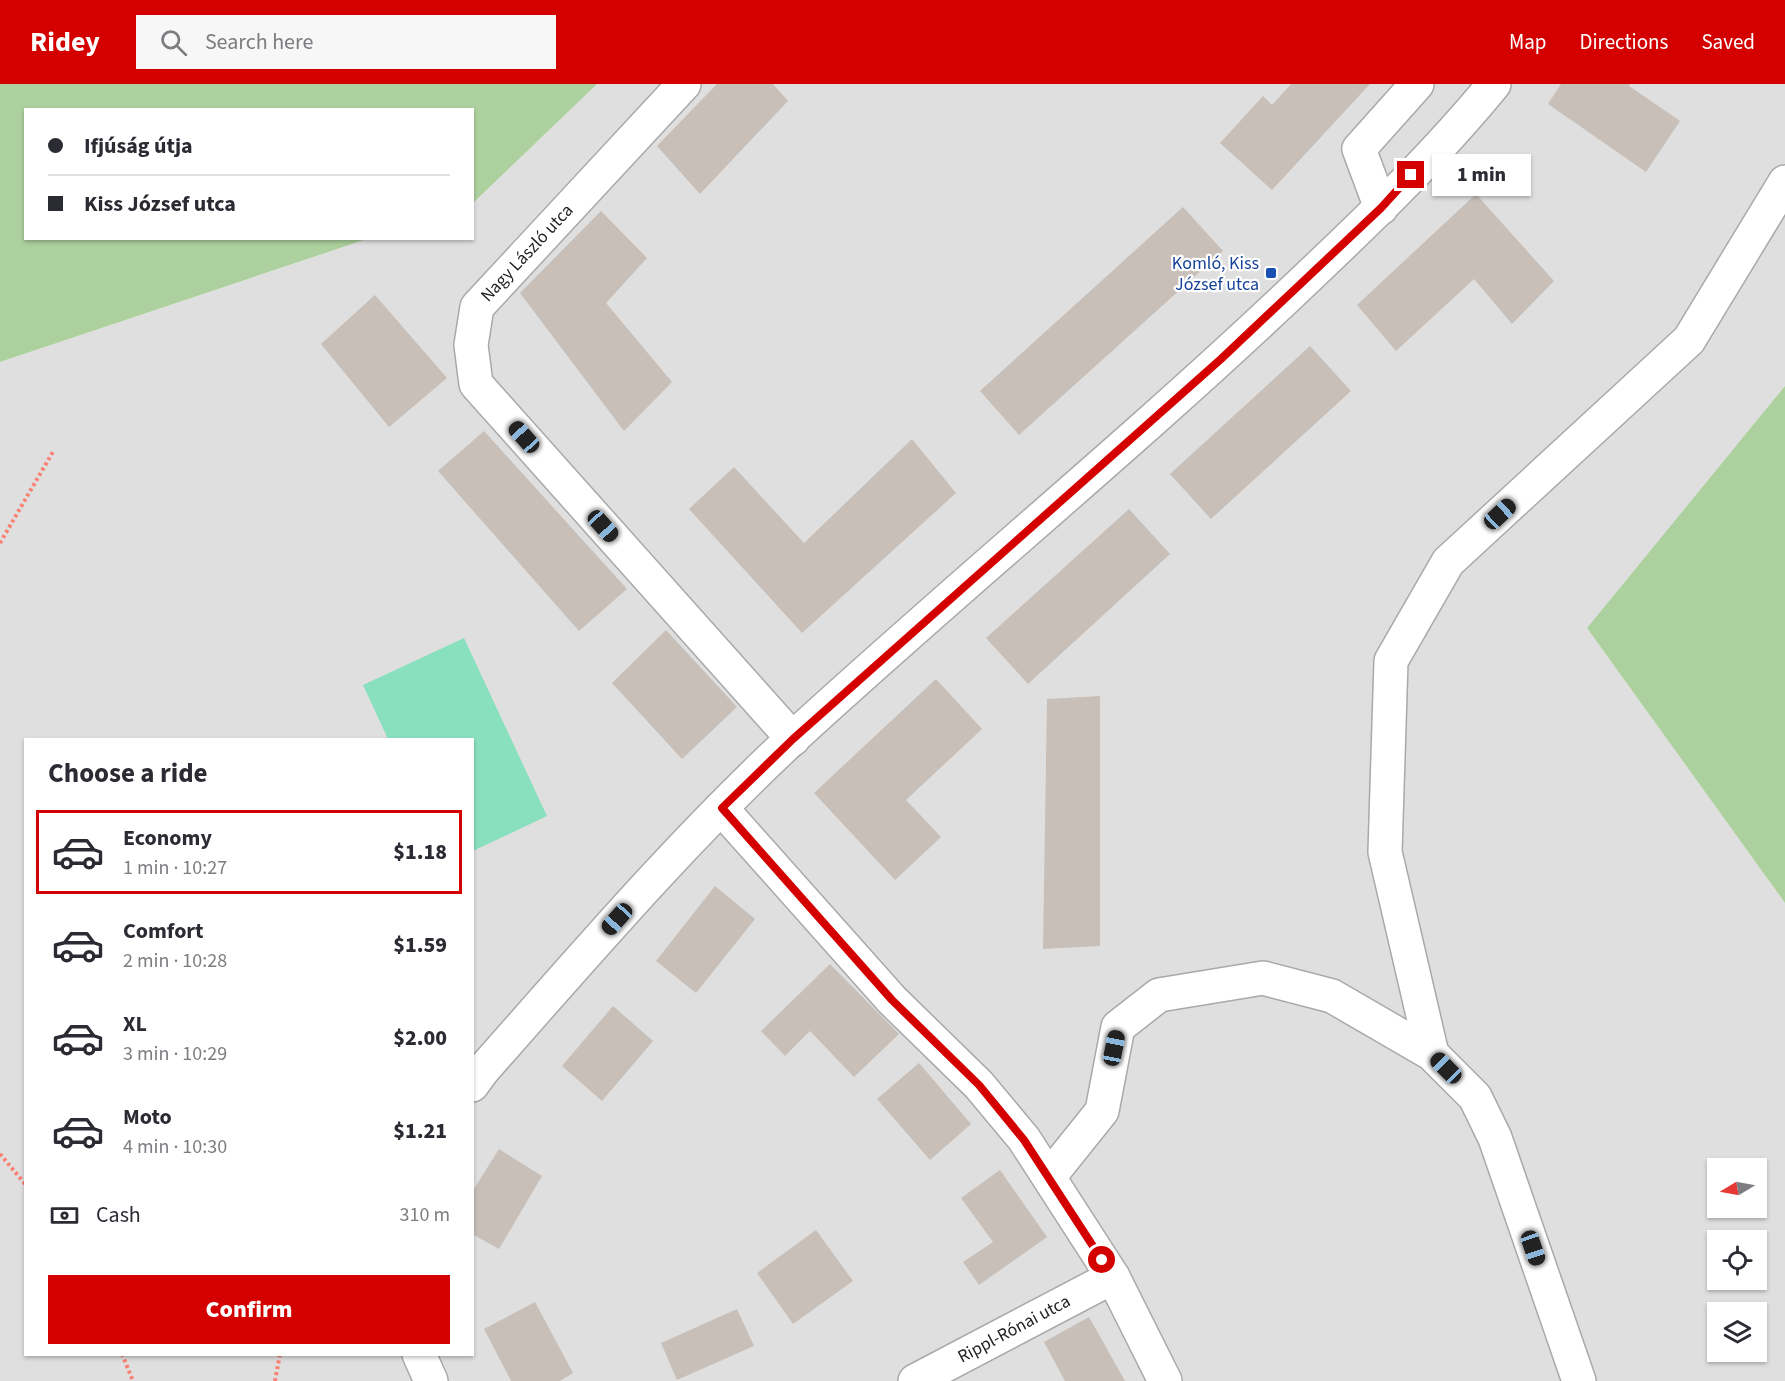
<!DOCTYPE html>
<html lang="en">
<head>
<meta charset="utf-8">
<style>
	:root { --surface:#fff; --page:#f7f7f7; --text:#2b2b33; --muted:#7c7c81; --line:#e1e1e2; --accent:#d40000 }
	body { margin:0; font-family:"Source Sans 3",sans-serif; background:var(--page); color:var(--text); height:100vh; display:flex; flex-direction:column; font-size:22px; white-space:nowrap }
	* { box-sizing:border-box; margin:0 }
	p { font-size:20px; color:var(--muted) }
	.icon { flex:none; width:33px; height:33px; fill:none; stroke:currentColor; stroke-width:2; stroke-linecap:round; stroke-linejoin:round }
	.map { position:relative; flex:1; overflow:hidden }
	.panel { position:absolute; left:24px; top:654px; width:450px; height:618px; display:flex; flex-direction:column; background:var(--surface); border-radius:0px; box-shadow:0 2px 4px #0004 }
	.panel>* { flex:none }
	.guide { position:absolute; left:24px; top:24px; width:450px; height:132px; border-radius:0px; box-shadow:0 2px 4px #0004; display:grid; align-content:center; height:132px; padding:0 24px; background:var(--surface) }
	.needle { width:39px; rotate:260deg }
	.controls { position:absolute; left:1707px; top:1074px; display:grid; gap:12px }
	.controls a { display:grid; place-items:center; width:60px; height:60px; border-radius:0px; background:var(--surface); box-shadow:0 2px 4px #0004; font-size:30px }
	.end { position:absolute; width:27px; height:27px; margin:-14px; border:8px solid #d40000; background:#fff; box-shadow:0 0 0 3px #fff }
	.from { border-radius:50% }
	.bubble { position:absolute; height:42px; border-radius:0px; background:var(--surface); box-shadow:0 2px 4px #0004; font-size:20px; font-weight:800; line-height:42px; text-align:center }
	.car { position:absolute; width:18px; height:36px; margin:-18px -9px; border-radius:8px; box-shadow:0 0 4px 2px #0007; background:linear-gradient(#222 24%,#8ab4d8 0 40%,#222 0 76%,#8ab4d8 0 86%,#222 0) }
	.guide b { display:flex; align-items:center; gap:21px; height:57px; font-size:22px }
	.guide b+b { border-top:2px solid var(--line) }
	.guide i { width:15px; height:15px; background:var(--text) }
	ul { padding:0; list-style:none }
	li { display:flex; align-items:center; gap:18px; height:84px; margin:0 12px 9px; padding:0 12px; border:3px solid transparent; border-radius:0px }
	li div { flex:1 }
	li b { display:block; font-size:22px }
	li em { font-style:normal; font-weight:800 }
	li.active { border-color:var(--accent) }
	li>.icon { width:54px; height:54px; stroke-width:1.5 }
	h2 { padding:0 24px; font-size:27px; line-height:72px }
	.pay { display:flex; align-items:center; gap:15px; height:66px; padding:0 24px; font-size:22px }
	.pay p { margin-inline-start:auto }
	.button { display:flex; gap:12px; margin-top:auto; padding:12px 24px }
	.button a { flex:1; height:69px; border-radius:0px; background:var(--accent); color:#fff; font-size:24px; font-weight:800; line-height:69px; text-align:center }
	header { display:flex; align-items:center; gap:36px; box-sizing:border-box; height:84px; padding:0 30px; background:var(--accent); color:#fff }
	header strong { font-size:28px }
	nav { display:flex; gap:33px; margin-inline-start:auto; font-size:21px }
	.search { width:420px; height:54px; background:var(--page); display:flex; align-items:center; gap:15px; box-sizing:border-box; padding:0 21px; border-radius:0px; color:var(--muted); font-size:22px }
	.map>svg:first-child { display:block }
	.residential { fill:#e0dfdf; fill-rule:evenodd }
	.forest { fill:#add19e }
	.pitch { fill:#88e0be }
	.building { fill:#c7bfb8 }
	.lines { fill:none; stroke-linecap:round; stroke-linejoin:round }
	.minor-casing { stroke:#a9a9a9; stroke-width:36 }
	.path { stroke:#fa8072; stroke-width:4; stroke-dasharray:3 3; stroke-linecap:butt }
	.minor { stroke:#fff; stroke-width:33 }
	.route { stroke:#d40000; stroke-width:8 }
	.transit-dot { fill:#1a4fb4; stroke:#fff; stroke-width:2 }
	.labels { text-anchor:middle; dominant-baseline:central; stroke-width:4.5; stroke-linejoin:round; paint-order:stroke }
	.street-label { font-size:18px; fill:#222; stroke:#fff }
	.transit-label { font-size:18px; fill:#164399; stroke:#fff; text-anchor:end }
</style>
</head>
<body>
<header>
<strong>Ridey</strong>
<div class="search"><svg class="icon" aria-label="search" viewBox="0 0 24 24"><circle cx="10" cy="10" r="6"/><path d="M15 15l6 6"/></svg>Search here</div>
<nav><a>Map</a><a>Directions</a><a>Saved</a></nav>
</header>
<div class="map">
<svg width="1785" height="1297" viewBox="0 0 1785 1297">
	<rect width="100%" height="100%" fill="#f2efe9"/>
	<path class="residential" d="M597,0H1785V302L1587,544L1785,819V1297H0V278L367,155L472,154L473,119ZM26,656H472V1270H26ZM1718,1084H1756V1124H1718ZM1718,1156H1756V1196H1718ZM1718,1228H1756V1268H1718Z"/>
	<g class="forest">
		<polygon points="0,0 597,0 473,119 472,26 26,26 26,154 367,155 0,278"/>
		<polygon points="1785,302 1785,819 1587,544"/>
	</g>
	<polygon class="pitch" points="464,554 547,732 473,767 472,656 388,655 363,601"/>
	<g class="building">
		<polygon points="717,0 773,0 788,17 700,110 657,62"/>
		<polygon points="1291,0 1370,0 1272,106 1220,59 1263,12 1272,21"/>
		<polygon points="1561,0 1630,0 1629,2 1680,37 1646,88 1548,20"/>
		<polygon points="1476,110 1554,197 1512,240 1474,195 1396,267 1357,221"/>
		<polygon points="1183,123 1223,167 1019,351 980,307"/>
		<polygon points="601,127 647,174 606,219 672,298 624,347 520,209"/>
		<polygon points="375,211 447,294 389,343 321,260"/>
		<polygon points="1310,262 1351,307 1211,435 1170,390"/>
		<polygon points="484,347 627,505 579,547 438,387"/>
		<polygon points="912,355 956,409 802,549 689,425 734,383 804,459"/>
		<polygon points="1129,425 1170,470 1028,600 986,554"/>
		<polygon points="666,546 737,623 682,675 612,599"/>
		<polygon points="936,595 982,645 906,716 941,753 895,796 814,709"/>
		<polygon points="1100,612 1100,862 1043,865 1047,615"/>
		<polygon points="715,802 755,835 696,909 656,877"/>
		<polygon points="830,880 899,950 854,993 810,947 785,972 761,947"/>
		<polygon points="613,922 653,957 602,1017 562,982"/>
		<polygon points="919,979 971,1040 930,1076 877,1015"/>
		<polygon points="499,1065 542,1092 499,1165 472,1150 472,1108"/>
		<polygon points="1000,1086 1047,1153 979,1201 963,1178 993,1158 961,1114"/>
		<polygon points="816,1146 853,1197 793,1240 757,1189"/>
		<polygon points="535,1218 573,1289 560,1297 511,1297 484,1245"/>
		<polygon points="737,1225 754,1262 677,1296 661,1259"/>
		<polygon points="1089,1233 1125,1297 1065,1297 1044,1258"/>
	</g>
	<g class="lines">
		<g class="minor-casing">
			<g id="minor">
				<polyline points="684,0 477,223 471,261 476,300 793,655"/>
				<polyline points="1381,124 1359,65 1417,0"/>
				<polyline points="721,724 892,916 979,1001 1024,1055 1113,1193 1165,1297"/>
				<polyline points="1432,970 1385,768 1391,577 1448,478 1689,256 1785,98"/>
				<path d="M472,1001L483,986C583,873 682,757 793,654C955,505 1126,365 1286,214C1358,146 1431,77 1494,0"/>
				<polyline points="1049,1093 1102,1027 1118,943 1159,911 1263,894 1332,912 1432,970 1475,1013 1495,1054 1579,1297"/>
				<polyline points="419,1270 431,1297"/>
				<polyline points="915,1297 1113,1193"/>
			</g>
		</g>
		<g class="path">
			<polyline points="0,459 54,366"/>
			<polyline points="0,1070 26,1101"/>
			<polyline points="122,1270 133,1297"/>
			<polyline points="275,1297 280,1270"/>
		</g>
		<use href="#minor" class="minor"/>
	</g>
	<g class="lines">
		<polyline class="route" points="1102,1176 1024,1056 979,1001 892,916 722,724 793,655 1221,275 1381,124 1411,91"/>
	</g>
	<rect class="transit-dot" x="1265" y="183" width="12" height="12" rx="3"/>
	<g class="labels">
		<g class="street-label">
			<text transform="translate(527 169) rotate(-47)">Nagy László utca</text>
			<text transform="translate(1014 1245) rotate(-28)">Rippl-Rónai utca</text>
		</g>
		<g class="transit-label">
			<text x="1259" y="179">Komló, Kiss<tspan x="1259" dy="21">József utca</tspan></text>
		</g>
	</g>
</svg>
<div class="controls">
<a><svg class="needle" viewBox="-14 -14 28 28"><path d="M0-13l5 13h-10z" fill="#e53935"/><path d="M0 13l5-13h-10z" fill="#7c7c81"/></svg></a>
<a><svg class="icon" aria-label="locate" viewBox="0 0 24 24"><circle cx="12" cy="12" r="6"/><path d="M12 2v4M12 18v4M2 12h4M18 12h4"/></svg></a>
<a><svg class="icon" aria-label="layers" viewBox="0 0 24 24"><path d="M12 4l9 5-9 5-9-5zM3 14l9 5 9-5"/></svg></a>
</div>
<i class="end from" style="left:1102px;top:1176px"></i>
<i class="end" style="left:1411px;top:91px"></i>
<div class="bubble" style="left:1432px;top:70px;width:99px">1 min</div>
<i class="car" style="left:524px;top:353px;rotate:318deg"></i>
<i class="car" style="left:1500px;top:430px;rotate:47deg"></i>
<i class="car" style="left:603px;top:442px;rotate:138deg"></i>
<i class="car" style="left:617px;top:835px;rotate:222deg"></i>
<i class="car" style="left:1114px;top:964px;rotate:11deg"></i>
<i class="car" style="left:1446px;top:984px;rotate:315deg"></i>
<i class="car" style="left:1533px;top:1164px;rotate:161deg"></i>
<div class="guide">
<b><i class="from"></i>Ifjúság útja</b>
<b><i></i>Kiss József utca</b>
</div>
<section class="panel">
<h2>Choose a ride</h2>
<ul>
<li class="active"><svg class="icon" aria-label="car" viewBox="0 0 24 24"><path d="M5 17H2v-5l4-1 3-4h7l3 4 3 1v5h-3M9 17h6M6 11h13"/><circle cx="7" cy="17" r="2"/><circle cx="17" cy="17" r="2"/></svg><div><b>Economy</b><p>1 min · 10:27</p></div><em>$1.18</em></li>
<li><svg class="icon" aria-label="car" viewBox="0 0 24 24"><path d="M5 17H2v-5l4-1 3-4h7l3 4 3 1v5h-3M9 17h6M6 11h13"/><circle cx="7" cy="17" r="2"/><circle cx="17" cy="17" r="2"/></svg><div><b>Comfort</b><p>2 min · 10:28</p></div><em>$1.59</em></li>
<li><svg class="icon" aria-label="car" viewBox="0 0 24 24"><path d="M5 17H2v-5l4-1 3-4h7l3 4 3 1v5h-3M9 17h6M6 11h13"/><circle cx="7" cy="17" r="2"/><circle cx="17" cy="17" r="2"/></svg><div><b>XL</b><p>3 min · 10:29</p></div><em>$2.00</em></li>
<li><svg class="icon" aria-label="car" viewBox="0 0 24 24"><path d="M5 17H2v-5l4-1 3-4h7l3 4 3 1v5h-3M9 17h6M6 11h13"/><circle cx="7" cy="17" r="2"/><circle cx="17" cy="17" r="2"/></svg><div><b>Moto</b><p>4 min · 10:30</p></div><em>$1.21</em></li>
</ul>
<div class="pay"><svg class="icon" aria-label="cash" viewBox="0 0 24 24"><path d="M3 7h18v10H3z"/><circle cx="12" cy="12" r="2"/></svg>Cash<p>310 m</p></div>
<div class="button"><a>Confirm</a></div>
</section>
</div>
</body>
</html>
